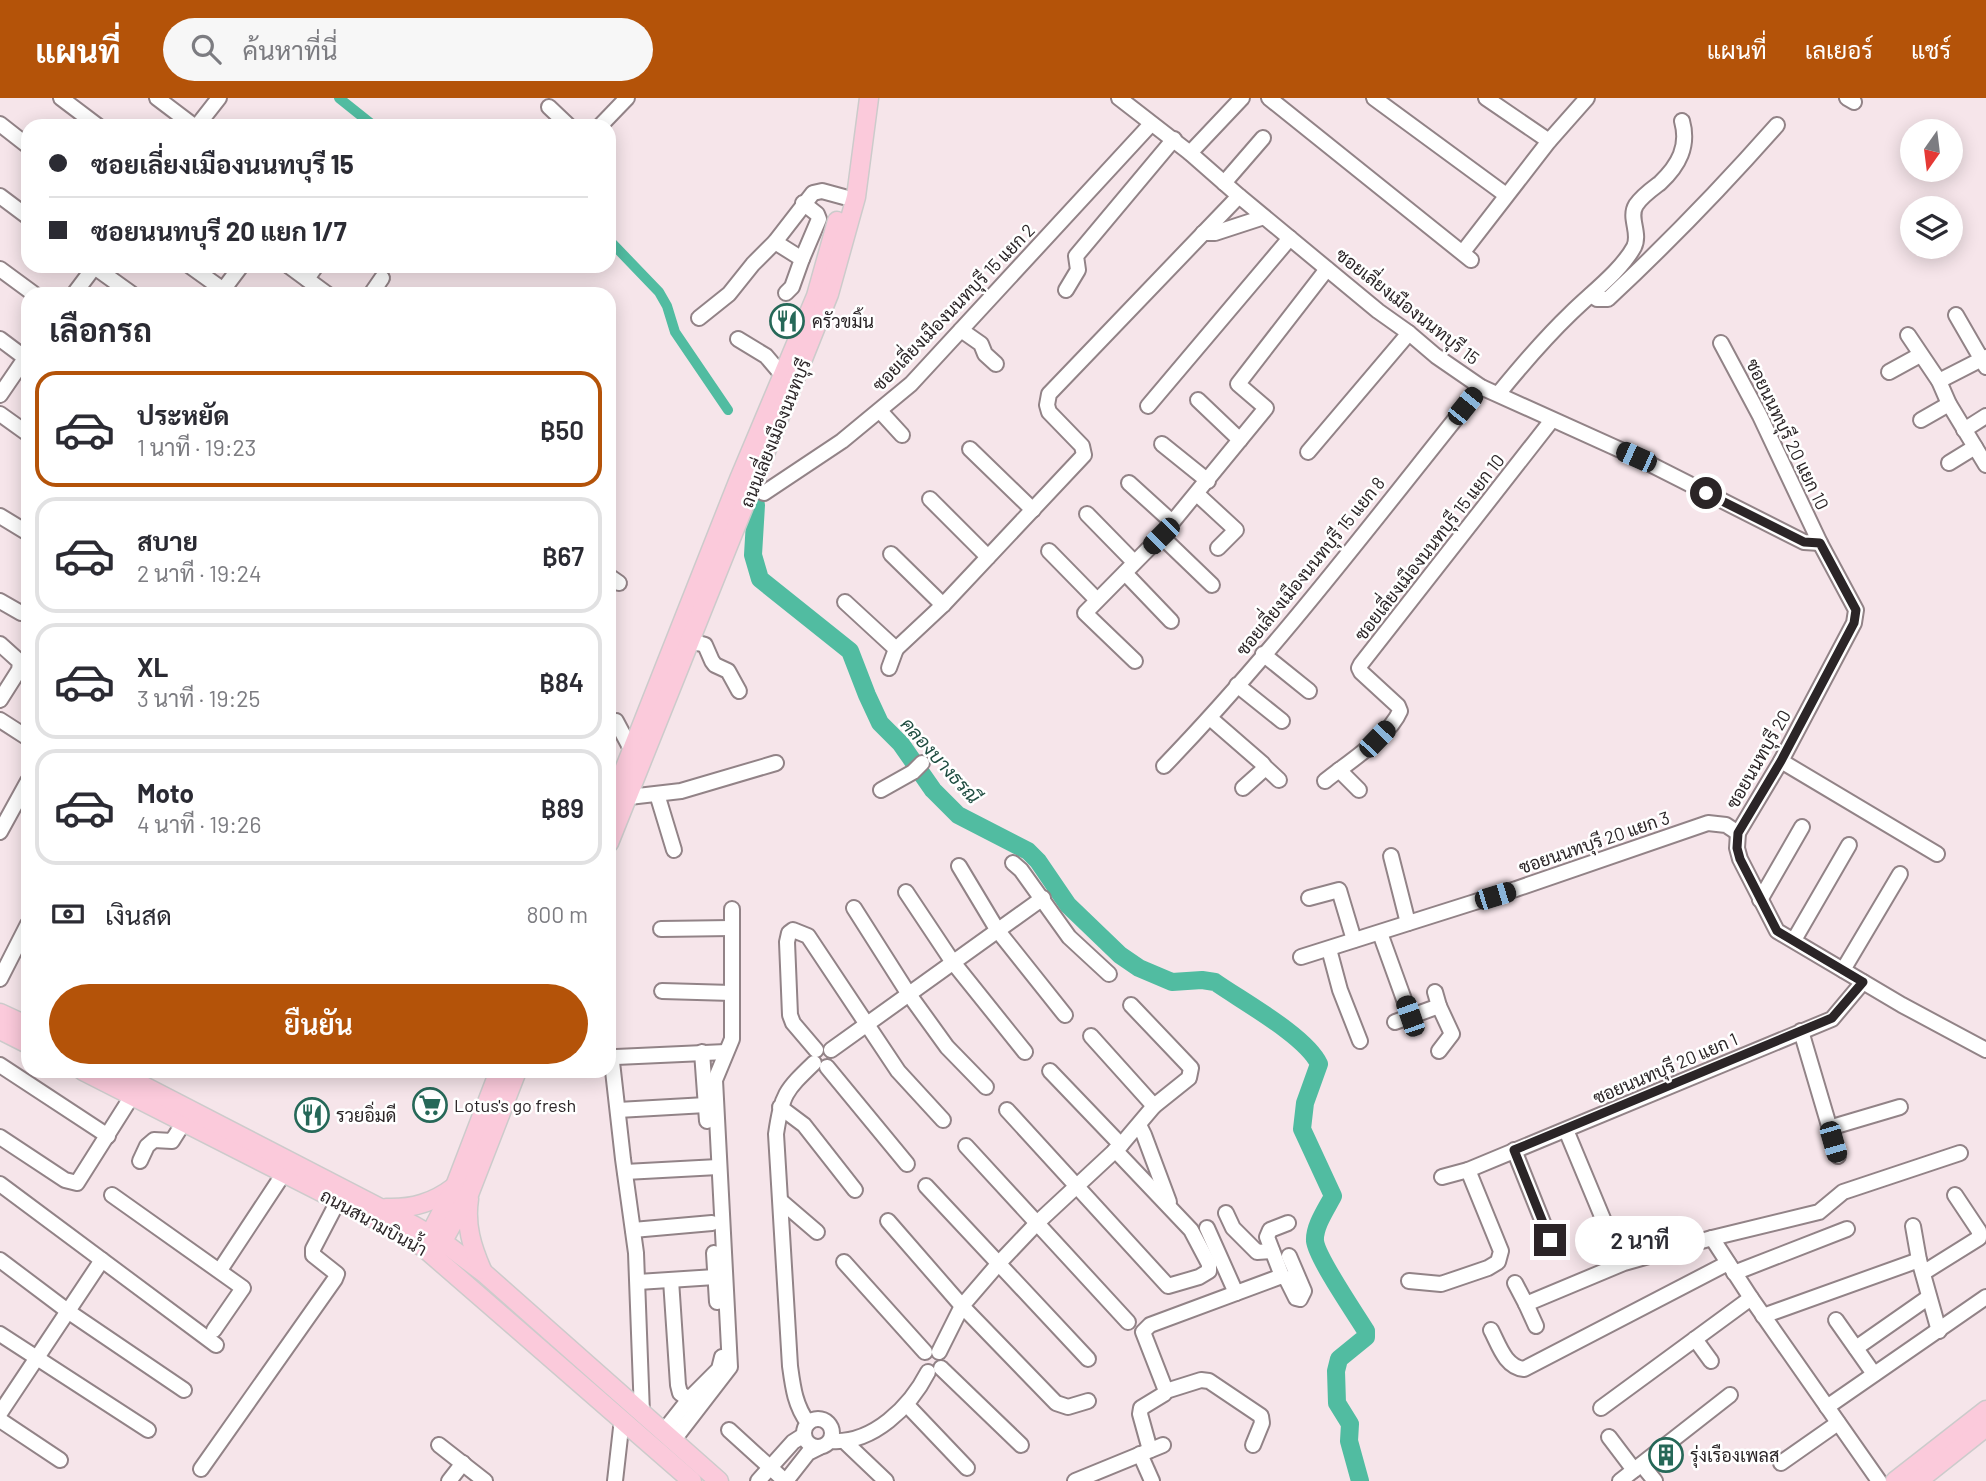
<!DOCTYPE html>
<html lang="th">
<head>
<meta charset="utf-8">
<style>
	:root { --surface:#fff; --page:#f7f7f7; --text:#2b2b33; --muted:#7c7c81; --line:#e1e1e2; --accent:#b45309 }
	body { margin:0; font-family:Barlow,Sarabun,sans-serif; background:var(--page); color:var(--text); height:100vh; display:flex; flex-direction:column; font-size:26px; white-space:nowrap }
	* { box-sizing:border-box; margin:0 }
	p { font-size:23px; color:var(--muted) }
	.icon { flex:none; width:38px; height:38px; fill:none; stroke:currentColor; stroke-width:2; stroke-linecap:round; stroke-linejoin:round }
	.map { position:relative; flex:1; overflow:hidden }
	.details { position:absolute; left:21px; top:189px; width:595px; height:791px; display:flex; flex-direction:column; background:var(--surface); border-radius:21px; box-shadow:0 4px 18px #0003 }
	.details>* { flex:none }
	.hud { position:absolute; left:21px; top:21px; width:595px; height:154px; border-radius:21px; box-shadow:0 4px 18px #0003; display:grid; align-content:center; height:154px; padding:0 28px; background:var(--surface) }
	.needle { width:46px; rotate:194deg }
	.controls { position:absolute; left:1900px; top:21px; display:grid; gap:14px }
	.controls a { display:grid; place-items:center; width:63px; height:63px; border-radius:50%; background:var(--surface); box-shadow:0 4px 18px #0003; font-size:35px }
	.end { position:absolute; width:32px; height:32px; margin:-16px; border:9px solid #2b2527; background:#fff; box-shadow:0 0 0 4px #fff }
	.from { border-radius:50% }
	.bubble { position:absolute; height:49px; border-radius:24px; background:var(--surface); box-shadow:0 4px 18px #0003; font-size:23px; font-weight:600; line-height:49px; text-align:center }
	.car { position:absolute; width:21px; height:42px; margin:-21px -10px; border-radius:9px; box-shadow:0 0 5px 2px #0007; background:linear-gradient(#222 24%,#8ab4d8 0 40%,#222 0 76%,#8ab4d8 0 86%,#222 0) }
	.hud b { display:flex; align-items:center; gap:24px; height:66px; font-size:26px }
	.hud b+b { border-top:2px solid var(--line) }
	.hud i { width:18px; height:18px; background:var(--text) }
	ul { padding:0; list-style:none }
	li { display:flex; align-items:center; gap:21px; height:116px; margin:0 14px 10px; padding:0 14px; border:4px solid var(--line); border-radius:21px }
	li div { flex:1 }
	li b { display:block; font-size:26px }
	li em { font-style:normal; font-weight:600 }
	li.on { border-color:var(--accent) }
	li>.icon { width:63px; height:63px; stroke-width:1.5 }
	h2 { padding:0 28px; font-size:32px; line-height:84px }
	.pay { display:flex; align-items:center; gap:18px; height:77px; padding:0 28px; font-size:26px }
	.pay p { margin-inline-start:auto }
	.button { display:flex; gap:14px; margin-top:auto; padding:14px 28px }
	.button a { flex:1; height:80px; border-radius:42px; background:var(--accent); color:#fff; font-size:28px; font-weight:600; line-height:80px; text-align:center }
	header { display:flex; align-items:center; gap:42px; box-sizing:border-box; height:98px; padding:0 35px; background:var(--accent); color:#fff }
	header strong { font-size:33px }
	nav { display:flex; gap:38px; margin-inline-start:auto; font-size:24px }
	.search { width:490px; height:63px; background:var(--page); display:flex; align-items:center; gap:18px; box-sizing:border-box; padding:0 24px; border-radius:38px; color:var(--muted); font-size:26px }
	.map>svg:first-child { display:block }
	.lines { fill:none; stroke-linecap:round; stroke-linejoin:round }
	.canal { stroke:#51bca1; stroke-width:10 }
	.river { stroke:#51bca1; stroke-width:18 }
	.minor-casing { stroke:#928387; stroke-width:18 }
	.major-casing { stroke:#cccbcb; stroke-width:21 }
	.minor { stroke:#fff; stroke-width:14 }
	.major { stroke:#fbcadb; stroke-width:18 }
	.route { stroke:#2b2527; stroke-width:9 }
	.labels { text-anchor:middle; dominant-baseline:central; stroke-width:5; stroke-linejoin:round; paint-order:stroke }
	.street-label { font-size:18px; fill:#2b2527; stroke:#fff }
	.poi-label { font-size:18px; fill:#2b2527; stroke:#fff; text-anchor:start }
	.water-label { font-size:19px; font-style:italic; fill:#1e4c40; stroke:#fff }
</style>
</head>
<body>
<header>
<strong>แผนที่</strong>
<div class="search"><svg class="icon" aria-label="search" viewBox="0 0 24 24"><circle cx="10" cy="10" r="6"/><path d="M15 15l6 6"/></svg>ค้นหาที่นี่</div>
<nav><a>แผนที่</a><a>เลเยอร์</a><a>แชร์</a></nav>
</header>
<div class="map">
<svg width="1986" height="1383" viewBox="0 0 1986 1383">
	<rect width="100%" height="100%" fill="#f6e5ea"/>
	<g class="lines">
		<g class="canal">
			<polyline points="339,0 374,28"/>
			<polyline points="609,142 659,194 667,208 675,234 728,312"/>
		</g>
		<path class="river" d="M756,407L753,457L760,481L850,553L867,597L880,625L901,646L933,692L958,717L1028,753L1038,763L1068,807L1120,857L1139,870L1172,884L1202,882L1215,884C1242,903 1306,938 1319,966L1305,1005L1302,1031L1333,1098C1327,1110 1314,1128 1315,1143C1317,1160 1355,1215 1366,1233V1239L1339,1261L1336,1273L1337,1305L1350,1326L1349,1343L1360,1383"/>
		<g class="minor-casing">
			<g id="minor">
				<polyline points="61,0 98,28"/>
				<polyline points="157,0 194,28"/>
				<polyline points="1119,0 1190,55 1239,98 1378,213 1409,235 1436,258 1481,289 1636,359 1804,444 1820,445"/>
				<polyline points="1269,0 1471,162"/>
				<polyline points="1374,0 1506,97"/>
				<polyline points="1486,0 1549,43"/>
				<polyline points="1847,0 1854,4"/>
				<polyline points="549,9 569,28"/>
				<polyline points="0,26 28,48"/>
				<polyline points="197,28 219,0"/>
				<polyline points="600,28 627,0"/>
				<polyline points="1190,55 1242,0"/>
				<polyline points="1224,85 1263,40"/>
				<polyline points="0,98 28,119"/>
				<polyline points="1203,135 1215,135 1264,119"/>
				<polyline points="775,144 802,161 792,189 786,195"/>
				<polyline points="1463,154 1549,43 1587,0"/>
				<polyline points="802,161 819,121 817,116 803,105"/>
				<polyline points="93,168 132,196"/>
				<polyline points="190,168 229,196"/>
				<polyline points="289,168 327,196"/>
				<polyline points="0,171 34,196"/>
				<polyline points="307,181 316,168"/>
				<polyline points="1066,192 1078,172 1076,158 1174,41"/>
				<polyline points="74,196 95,168"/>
				<polyline points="220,196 241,168"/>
				<polyline points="371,196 382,180"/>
				<path d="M1591,197L1597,201H1608C1668,145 1724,87 1777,27"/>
				<polyline points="1956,217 1986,269"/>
				<polyline points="699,220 729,196 753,166 775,144 813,95 822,93 844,99"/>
				<polyline points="961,232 981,246 985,256 996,266"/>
				<polyline points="1908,237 1939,283 1949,306 1986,367"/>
				<polyline points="0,241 28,262"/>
				<polyline points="738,241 766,258 783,278"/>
				<polyline points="1721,245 1760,318 1820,445 1856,512 1854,525 1781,663 1738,735 1737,750 1740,761 1777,833 1902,907 1986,952"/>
				<polyline points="1889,274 1920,257"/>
				<polyline points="1939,283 1986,259"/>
				<path d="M1499,295C1521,268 1545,240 1571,215C1590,196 1621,173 1634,149C1641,135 1628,120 1636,107C1642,98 1652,91 1660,85C1679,67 1689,48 1682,23"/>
				<polyline points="0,297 28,256"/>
				<polyline points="1198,302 1240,342"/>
				<polyline points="1148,308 1290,140"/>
				<polyline points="880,313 902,337"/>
				<polyline points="0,316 28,336"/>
				<polyline points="1921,322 1949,306"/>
				<polyline points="1964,332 1986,318"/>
				<polyline points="1162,346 1208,383"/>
				<polyline points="970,351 1033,412"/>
				<polyline points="1308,354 1409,235"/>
				<polyline points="1949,365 1975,349"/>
				<polyline points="1129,385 1172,424"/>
				<polyline points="764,395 842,343 911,286 1151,26"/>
				<polyline points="1197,396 1236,432 1218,450"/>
				<polyline points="930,401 988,459"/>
				<polyline points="1087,416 1134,464"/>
				<polyline points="0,418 28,435"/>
				<polyline points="1161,438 1212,487"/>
				<polyline points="1049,453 1097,502"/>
				<polyline points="891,456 943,507"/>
				<polyline points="1125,475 1171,523"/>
				<polyline points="609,478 619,485"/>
				<polyline points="0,503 21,515"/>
				<polyline points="845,504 896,551 943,507 1084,357 1082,348 1049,314 1047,307 1049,296 1239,98"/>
				<polyline points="691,543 705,547 712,563 715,567 728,573 739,593"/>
				<polyline points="0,546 20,564 19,572 0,602"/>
				<polyline points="1263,556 1309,593"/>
				<polyline points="1135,563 1085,515 1161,438 1266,310 1238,286 1327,171"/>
				<polyline points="889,570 896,551"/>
				<polyline points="1237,587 1282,623"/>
				<polyline points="1210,620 1263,666 1262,673 1243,690"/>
				<polyline points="0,622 28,640"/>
				<polyline points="610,623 616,623 632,653"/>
				<polyline points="1781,663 1937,756"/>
				<path d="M1164,668C1278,550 1378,417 1481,289"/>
				<polyline points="1265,669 1279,682"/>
				<polyline points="1339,672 1359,692"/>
				<path d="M1325,683C1347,665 1389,639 1400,613L1398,608L1361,574L1359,570L1361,566L1552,322"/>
				<polyline points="881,692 913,674 922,665"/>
				<polyline points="657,696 674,752"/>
				<polyline points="629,699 681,693 776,665"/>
				<polyline points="0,734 28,683"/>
				<polyline points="1391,758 1408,825"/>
				<polyline points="1013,765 1021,772 1069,839 1109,876"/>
				<polyline points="959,768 998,833 1065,917"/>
				<polyline points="906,794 952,863 1025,954"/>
				<polyline points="1309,800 1339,792 1354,842"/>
				<polyline points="1760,802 1802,729"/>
				<polyline points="854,810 908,895 947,949 986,989"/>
				<polyline points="661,831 731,830"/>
				<polyline points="1380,835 1410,918"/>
				<polyline points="1794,842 1849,747"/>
				<polyline points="1329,851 1340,892 1360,943"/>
				<polyline points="1301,859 1516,791 1708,725 1726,727 1738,735"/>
				<polyline points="1843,872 1900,776"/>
				<polyline points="0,881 28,826"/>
				<polyline points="662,893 732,895"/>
				<polyline points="1439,908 1452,936 1439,953"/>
				<polyline points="1395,924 1439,908 1435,894"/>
				<polyline points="1801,933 1838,1058"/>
				<polyline points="1091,938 1154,1008"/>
				<polyline points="816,952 793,925 790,917 787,844 789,835 793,832 808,838 898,973 943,1022"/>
				<polyline points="831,952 1043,800"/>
				<polyline points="702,954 707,1023"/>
				<polyline points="616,959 726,954"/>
				<polyline points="612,964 623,1061 636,1155 642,1315"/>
				<polyline points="0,967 108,1038"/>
				<polyline points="827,969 907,1066"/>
				<polyline points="1050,973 1121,1047"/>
				<polyline points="780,1009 804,1027 855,1092"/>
				<polyline points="618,1012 706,1007"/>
				<polyline points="1007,1012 1168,1188 1199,1179 1209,1173 1209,1166 1191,1132 1115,1052"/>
				<polyline points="1139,1027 1144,1037 1169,1104"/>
				<polyline points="1829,1030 1900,1009"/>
				<polyline points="1566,1032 1606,1128"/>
				<polyline points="0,1039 65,1082 77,1085 132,998"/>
				<polyline points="966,1048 1128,1224"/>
				<polyline points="1514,1052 1550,1142"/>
				<polyline points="140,1063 147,1048 154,1042 172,1043 184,1024"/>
				<polyline points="625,1074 718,1069"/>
				<polyline points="1442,1079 1468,1072 1832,921 1863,884"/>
				<polyline points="0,1086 216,1247"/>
				<polyline points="926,1088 1088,1261"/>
				<polyline points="112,1097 243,1190 214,1232"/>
				<polyline points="782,1104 817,1134"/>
				<polyline points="1226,1115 1233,1130 1257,1154 1272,1153"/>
				<polyline points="888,1123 962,1208 1056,1305 1068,1309 1088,1303"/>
				<polyline points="1913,1128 1919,1162 1939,1233"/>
				<polyline points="1207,1130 1236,1195"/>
				<polyline points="633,1132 712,1125"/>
				<polyline points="1712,1140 1751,1200 1879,1383"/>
				<polyline points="714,1155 717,1204"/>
				<polyline points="0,1162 69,1214 184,1292"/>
				<polyline points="844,1164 925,1254"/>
				<polyline points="220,1172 284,1075"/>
				<polyline points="1734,1175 1847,1131"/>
				<polyline points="1923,1175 1979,1140 1979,1133 1955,1097"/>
				<polyline points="1282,1178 1267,1139 1270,1132 1288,1125"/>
				<polyline points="671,1182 678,1287 680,1295 695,1306"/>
				<polyline points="1409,1183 1441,1186 1488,1170 1498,1164 1501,1153 1468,1072"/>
				<polyline points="638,1184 715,1179"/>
				<polyline points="1515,1185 1526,1206"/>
				<polyline points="1763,1218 1919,1162"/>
				<polyline points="1836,1222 1874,1276"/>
				<polyline points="1536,1228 1526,1206 1624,1165 1712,1140 1819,1114 1843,1094 1960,1055"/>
				<path d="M1491,1232C1499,1247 1505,1269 1524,1271L1728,1165"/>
				<polyline points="0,1236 148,1332"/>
				<polyline points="1695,1241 1711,1263"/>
				<polyline points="1856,1250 1929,1199"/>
				<polyline points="939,1254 962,1208 999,1165 1037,1125 1121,1047 1154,1008 1189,980 1191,970 1131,907"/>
				<polyline points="941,1270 1021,1347"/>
				<polyline points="1166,1293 1201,1282 1209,1283 1261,1318 1262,1325 1253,1347"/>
				<polyline points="907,1307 967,1370"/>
				<polyline points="1827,1309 1986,1199"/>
				<polyline points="1601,1310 1751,1200"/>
				<polyline points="0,1315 102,1162"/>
				<circle cx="818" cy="1335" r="14"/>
				<polyline points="0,1322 60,1362"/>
				<path d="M808,1325C795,1307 793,1290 790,1268L776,1036C782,996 785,993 814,965"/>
				<polyline points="729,1332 785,1383"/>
				<polyline points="663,1334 689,1301 719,1271 722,1259"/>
				<polyline points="1609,1339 1634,1372"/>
				<polyline points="673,1343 730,1269 715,982 732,941 732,811"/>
				<path d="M831,1343C873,1346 910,1309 928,1274"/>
				<polyline points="845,1344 886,1383"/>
				<polyline points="439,1347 485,1383"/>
				<polyline points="1150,1352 1140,1316 1141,1310 1164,1296 1166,1293 1143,1234 1150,1227 1282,1178 1287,1182 1296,1200 1300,1201 1304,1193 1289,1158"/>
				<polyline points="1140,1356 1152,1383"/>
				<polyline points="1781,1365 1838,1325"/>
				<polyline points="1642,1367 1655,1383"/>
				<polyline points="201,1371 335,1181 337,1176 313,1157 313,1151 338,1103"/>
				<polyline points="449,1383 463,1365"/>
				<polyline points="615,1383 622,1321"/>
				<polyline points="758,1383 793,1344 804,1337"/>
				<polyline points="786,1383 808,1355 818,1350"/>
				<polyline points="1075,1383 1163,1347"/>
				<polyline points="1620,1383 1730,1297"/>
			</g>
		</g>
		<g class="major-casing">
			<g id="major">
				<polyline points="609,710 739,381 816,198 837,123"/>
				<polyline points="609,745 829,196 856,99 869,0"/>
				<polyline points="0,915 28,928"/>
				<polyline points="0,932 28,946"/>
				<polyline points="83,973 382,1125 423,1149 692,1383"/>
				<polyline points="115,973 415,1128 443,1144 484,1175 719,1383"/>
				<path d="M469,1101C465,1127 472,1149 482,1172"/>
				<path d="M386,1110C412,1111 433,1105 454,1089"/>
				<polyline points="425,1146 455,1088 499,973"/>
				<polyline points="438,1152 470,1094 517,973"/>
				<polyline points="1895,1383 1986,1312"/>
				<polyline points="1918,1383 1986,1329"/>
			</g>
		</g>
		<use href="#minor" class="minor"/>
		<use href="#major" class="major"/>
	</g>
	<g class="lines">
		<polyline class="route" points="1550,1142 1514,1052 1832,920 1863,884 1777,833 1740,761 1737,750 1738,735 1781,663 1854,525 1856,512 1820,445 1804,444 1706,395"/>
	</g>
	<defs>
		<g id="restaurant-ring" transform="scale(1.75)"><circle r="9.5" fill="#fff" stroke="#266858" stroke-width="1.5"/><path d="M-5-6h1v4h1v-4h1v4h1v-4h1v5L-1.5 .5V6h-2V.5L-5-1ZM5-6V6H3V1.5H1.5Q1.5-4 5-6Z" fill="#266858"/></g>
		<g id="supermarket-ring" transform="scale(1.75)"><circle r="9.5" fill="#fff" stroke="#266858" stroke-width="1.5"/><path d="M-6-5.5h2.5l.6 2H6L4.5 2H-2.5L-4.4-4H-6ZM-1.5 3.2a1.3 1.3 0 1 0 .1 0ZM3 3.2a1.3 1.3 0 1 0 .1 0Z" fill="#266858"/></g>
		<g id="building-ring" transform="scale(1.75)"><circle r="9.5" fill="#fff" stroke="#266858" stroke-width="1.5"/><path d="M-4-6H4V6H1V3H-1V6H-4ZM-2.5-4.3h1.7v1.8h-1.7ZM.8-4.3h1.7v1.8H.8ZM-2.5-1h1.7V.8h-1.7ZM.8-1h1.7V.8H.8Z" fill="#266858"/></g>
	</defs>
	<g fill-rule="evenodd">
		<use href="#restaurant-ring" x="787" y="223"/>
		<use href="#supermarket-ring" x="430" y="1007"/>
		<use href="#restaurant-ring" x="312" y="1017"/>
		<use href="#building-ring" x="1666" y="1357"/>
	</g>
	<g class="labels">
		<g class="street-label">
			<text transform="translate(1408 208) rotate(38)">ซอยเลี่ยงเมืองนนทบุรี 15</text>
			<text transform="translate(953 209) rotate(-46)">ซอยเลี่ยงเมืองนนทบุรี 15 แยก 2</text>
			<text transform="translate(775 335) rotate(-68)">ถนนเลี่ยงเมืองนนทบุรี</text>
			<text transform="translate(1788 336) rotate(64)">ซอยนนทบุรี 20 แยก 10</text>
			<text transform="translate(1429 449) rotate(-52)">ซอยเลี่ยงเมืองนนทบุรี 15 แยก 10</text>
			<text transform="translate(1310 468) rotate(-51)">ซอยเลี่ยงเมืองนนทบุรี 15 แยก 8</text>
			<text transform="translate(1758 661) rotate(-60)">ซอยนนทบุรี 20</text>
			<text transform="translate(1594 744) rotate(-19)">ซอยนนทบุรี 20 แยก 3</text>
			<text transform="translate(1665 970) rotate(-23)">ซอยนนทบุรี 20 แยก 1</text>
			<text transform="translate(374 1124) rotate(29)">ถนนสนามบินน้ำ</text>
		</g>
		<g class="poi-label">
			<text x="812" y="223">ครัวขมิ้น</text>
			<text x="454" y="1007">Lotus's go fresh</text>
			<text x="336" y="1017">รวยอิ่มดี</text>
			<text x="1690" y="1357">รุ่งเรืองเพลส</text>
		</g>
		<g class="water-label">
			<text transform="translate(941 662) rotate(48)">คลองบางธรณี</text>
		</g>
	</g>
</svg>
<div class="controls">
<a><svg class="needle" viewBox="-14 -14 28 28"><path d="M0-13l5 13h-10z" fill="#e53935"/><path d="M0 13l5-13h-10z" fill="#7c7c81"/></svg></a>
<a><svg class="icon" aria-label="layers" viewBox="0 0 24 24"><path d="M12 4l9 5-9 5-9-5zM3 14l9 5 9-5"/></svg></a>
</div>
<i class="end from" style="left:1706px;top:395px"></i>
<i class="end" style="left:1550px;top:1142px"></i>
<div class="bubble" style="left:1575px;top:1118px;width:130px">2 นาที</div>
<i class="car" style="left:1465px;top:308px;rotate:39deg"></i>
<i class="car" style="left:1636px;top:359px;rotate:294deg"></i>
<i class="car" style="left:1161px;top:438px;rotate:225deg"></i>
<i class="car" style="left:1377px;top:641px;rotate:44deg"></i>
<i class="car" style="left:1495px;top:798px;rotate:73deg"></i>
<i class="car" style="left:1410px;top:918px;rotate:341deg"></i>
<i class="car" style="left:1833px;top:1044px;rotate:164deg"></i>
<div class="hud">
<b><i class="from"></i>ซอยเลี่ยงเมืองนนทบุรี 15</b>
<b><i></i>ซอยนนทบุรี 20 แยก 1/7</b>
</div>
<section class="details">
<h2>เลือกรถ</h2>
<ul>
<li class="on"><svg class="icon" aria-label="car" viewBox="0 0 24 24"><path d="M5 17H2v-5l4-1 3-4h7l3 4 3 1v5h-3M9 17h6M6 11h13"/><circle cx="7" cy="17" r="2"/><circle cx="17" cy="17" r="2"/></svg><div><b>ประหยัด</b><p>1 นาที · 19:23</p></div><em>฿50</em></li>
<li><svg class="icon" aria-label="car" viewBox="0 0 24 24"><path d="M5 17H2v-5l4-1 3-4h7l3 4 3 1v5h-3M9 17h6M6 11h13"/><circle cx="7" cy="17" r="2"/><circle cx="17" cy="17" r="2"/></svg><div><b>สบาย</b><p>2 นาที · 19:24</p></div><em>฿67</em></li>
<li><svg class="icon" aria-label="car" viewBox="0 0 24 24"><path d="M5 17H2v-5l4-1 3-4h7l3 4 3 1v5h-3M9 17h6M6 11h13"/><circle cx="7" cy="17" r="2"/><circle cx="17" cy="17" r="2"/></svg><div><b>XL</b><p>3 นาที · 19:25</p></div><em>฿84</em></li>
<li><svg class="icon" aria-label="car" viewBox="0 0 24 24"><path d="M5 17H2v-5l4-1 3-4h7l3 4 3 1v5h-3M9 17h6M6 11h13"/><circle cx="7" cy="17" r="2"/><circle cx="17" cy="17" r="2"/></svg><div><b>Moto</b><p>4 นาที · 19:26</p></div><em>฿89</em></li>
</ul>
<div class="pay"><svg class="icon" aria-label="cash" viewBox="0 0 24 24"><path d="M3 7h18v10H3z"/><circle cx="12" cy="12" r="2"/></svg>เงินสด<p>800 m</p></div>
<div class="button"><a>ยืนยัน</a></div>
</section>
</div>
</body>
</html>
